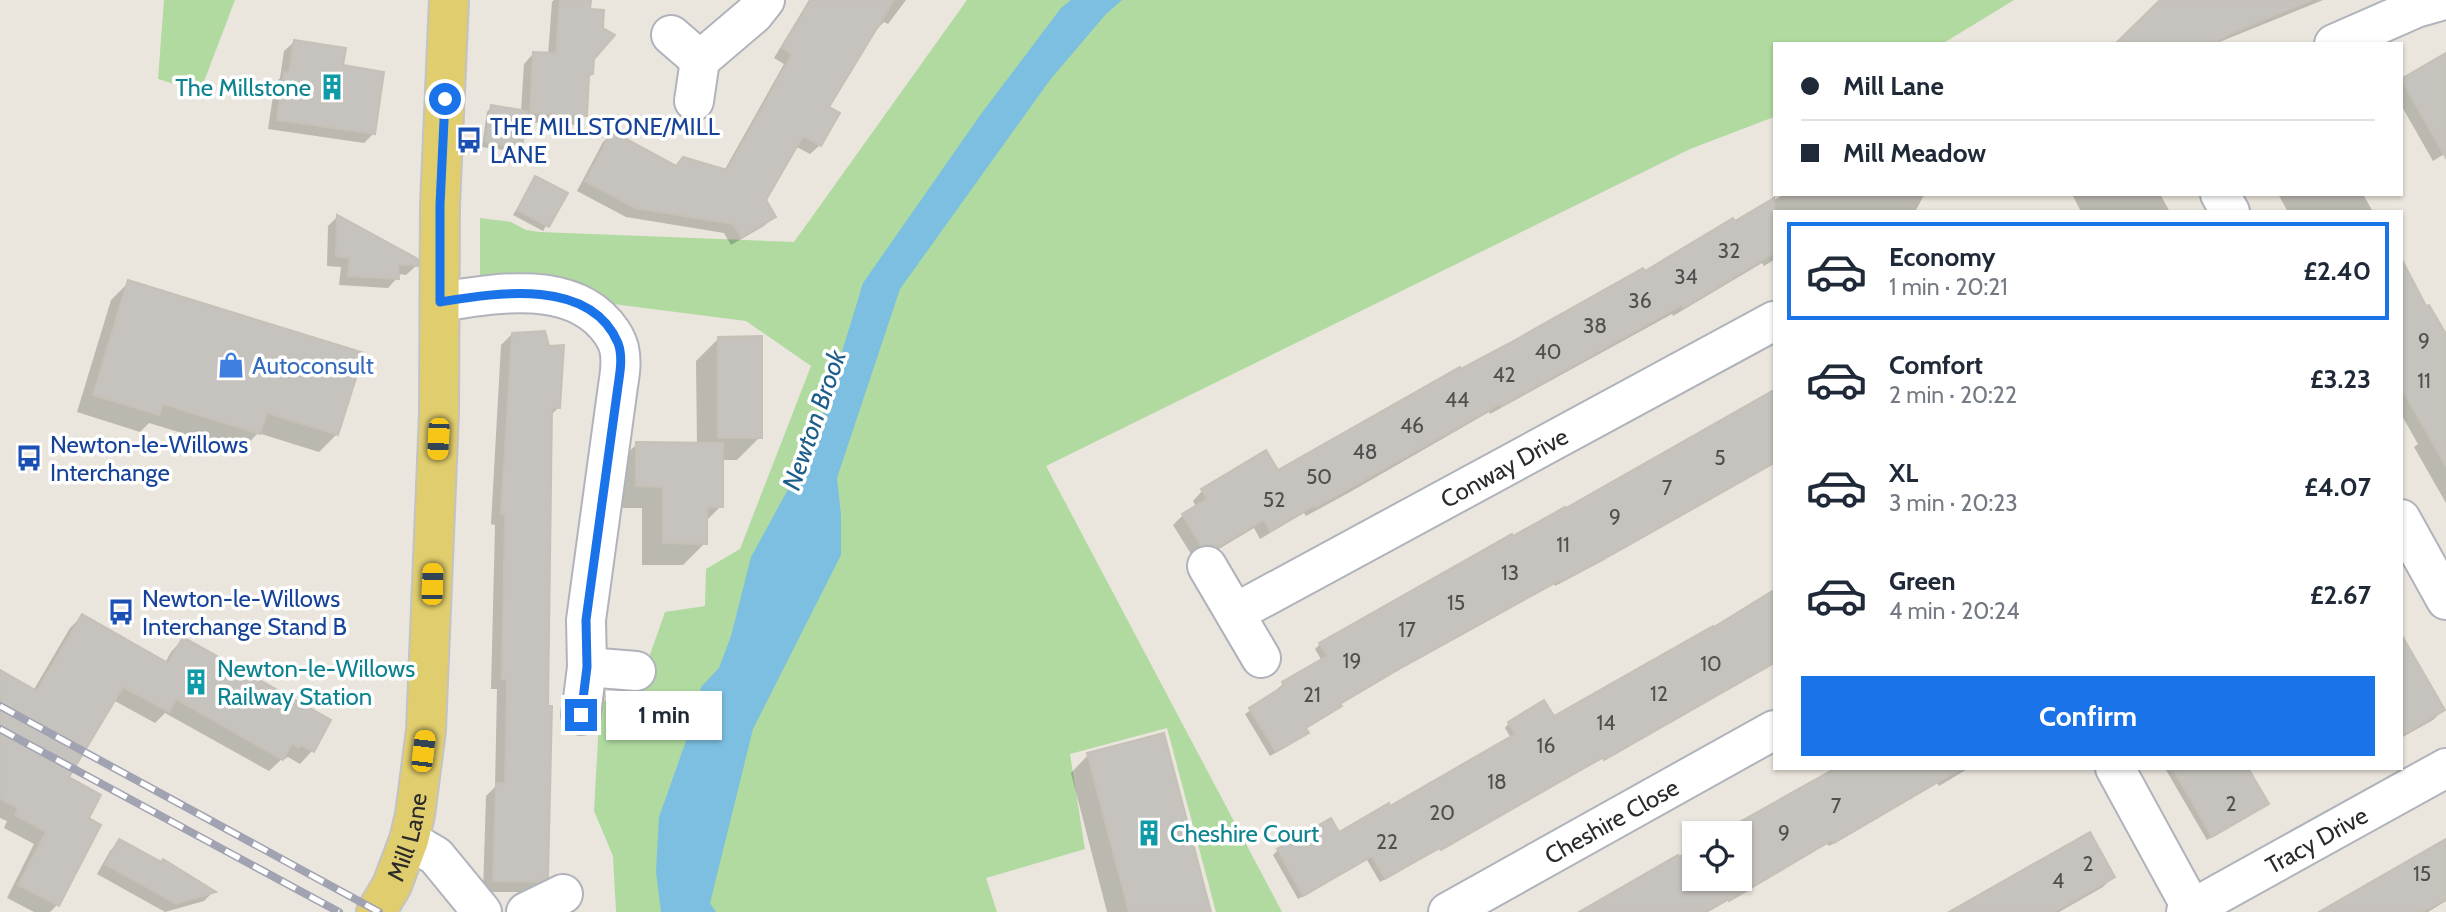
<!DOCTYPE html>
<html lang="en">
<head>
<meta charset="utf-8">
<style>
	:root { --surface:#fff; --page:#f2f2f3; --text:#1f2937; --muted:#747a83; --line:#e0e1e3; --accent:#1a73e8 }
	body { margin:0; font-family:Cabin,sans-serif; background:var(--page); color:var(--text); height:100vh; display:flex; flex-direction:column; font-size:26px; white-space:nowrap }
	* { box-sizing:border-box; margin:0 }
	p { font-size:23px; color:var(--muted) }
	.icon { flex:none; width:38px; height:38px; fill:none; stroke:currentColor; stroke-width:2; stroke-linecap:round; stroke-linejoin:round }
	.map { position:relative; flex:1; overflow:hidden }
	.details { position:absolute; left:1773px; top:210px; width:630px; height:560px; display:flex; flex-direction:column; background:var(--surface); border-radius:0px; box-shadow:0 2px 5px #0004 }
	.details>* { flex:none }
	.banner { position:absolute; left:1773px; top:42px; width:630px; height:154px; border-radius:0px; box-shadow:0 2px 5px #0004; display:grid; align-content:center; height:154px; padding:0 28px; background:var(--surface) }
	.fabs { position:absolute; left:1682px; top:821px; display:grid; gap:14px }
	.fabs a { display:grid; place-items:center; width:70px; height:70px; border-radius:0px; background:var(--surface); box-shadow:0 2px 5px #0004; font-size:35px }
	.end { position:absolute; width:32px; height:32px; margin:-16px; border:9px solid #1a73e8; background:#fff; box-shadow:0 0 0 4px #fff }
	.from { border-radius:50% }
	.bubble { position:absolute; height:49px; border-radius:0px; background:var(--surface); box-shadow:0 2px 5px #0004; font-size:23px; font-weight:800; line-height:49px; text-align:center }
	.car { position:absolute; width:21px; height:42px; margin:-21px -10px; border-radius:9px; box-shadow:0 0 5px 2px #0007; background:linear-gradient(#f5c518 24%,#345 0 40%,#f5c518 0 76%,#345 0 86%,#f5c518 0) }
	.banner b { display:flex; align-items:center; gap:24px; height:66px; font-size:26px }
	.banner b+b { border-top:2px solid var(--line) }
	.banner i { width:18px; height:18px; background:var(--text) }
	ul { padding:12px 0 0; list-style:none }
	li { display:flex; align-items:center; gap:21px; height:98px; margin:0 14px 10px; padding:0 14px; border:4px solid transparent; border-radius:0px }
	li div { flex:1 }
	li b { display:block; font-size:26px }
	li em { font-style:normal; font-weight:800 }
	li.on { border-color:var(--accent) }
	li>.icon { width:63px; height:63px; stroke-width:1.5 }
	.cta { display:flex; gap:14px; margin-top:auto; padding:14px 28px }
	.cta a { flex:1; height:80px; border-radius:0px; background:var(--accent); color:#fff; font-size:28px; font-weight:800; line-height:80px; text-align:center }
	.map>svg:first-child { display:block }
	.green { fill:#b0daa0 }
	.water { fill:#7cbfe0 }
	.shadow { fill:#0003 }
	.building { fill:#c6c2bd; stroke:#c5c1b7; stroke-width:2 }
	.lines { fill:none; stroke-linecap:round; stroke-linejoin:round }
	.street-casing { stroke:#b1b3bc; stroke-width:42 }
	.primary-casing { stroke:#c3c3c3; stroke-width:42 }
	.street { stroke:#fff; stroke-width:38 }
	.primary { stroke:#e0cd6d; stroke-width:38 }
	.rail-casing { stroke:#a1a2b2; stroke-width:8 }
	.rail { stroke:#fff; stroke-width:5; stroke-dasharray:16; stroke-linecap:butt }
	.route { stroke:#1a73e8; stroke-width:9 }
	.labels { text-anchor:middle; dominant-baseline:central; stroke-width:7; stroke-linejoin:round; paint-order:stroke }
	.number-label { font-size:21px; fill:#51504f }
	.culture-label { font-size:24px; fill:#0d838f; stroke:#fff; text-anchor:start }
	.transit-label { font-size:24px; fill:#164399; stroke:#fff; text-anchor:start }
	.shop-label { font-size:24px; fill:#366cbe; stroke:#fff; text-anchor:start }
	.street-label { font-size:24px; fill:#2a2a2a; stroke:#fff }
	.water-label { font-size:26px; font-style:italic; fill:#1d5e8b; stroke:#fff }
</style>
</head>
<body>
<div class="map">
<svg width="2446" height="912" viewBox="0 0 2446 912">
	<rect width="100%" height="100%" fill="#eae6dd"/>
	<g class="green">
		<polygon points="164,0 235,0 200,92 158,79"/>
		<polygon points="967,0 2014,0 1942,44 1774,44 1774,117 1690,149 1046,466 1282,912 1216,912 1167,728 1070,754 1085,849 986,878 997,912 616,912 613,856 594,811 600,703 640,683 665,612 705,606 706,569 740,549 811,366 746,321 480,287 480,218 511,222 526,230 540,232 794,242"/>
	</g>
	<polygon class="water" points="1071,0 1122,0 1106,14 1050,80 900,289 837,478 841,515 841,555 753,729 710,903 716,912 661,912 656,872 659,817 697,710 701,687 719,668 731,636 751,557 815,440 863,283 981,114 1061,8"/>
	<g class="shadow">
		<polygon points="554,0 589,0 592,58 591,74 587,77 585,115 575,125 524,122 521,147 516,152 482,147 487,112 491,107 521,111 524,64 533,54 548,55 552,2"/>
		<polygon points="809,0 906,0 888,24 884,22 874,32 826,107 820,145 810,154 795,146 764,200 773,217 764,226 731,245 724,233 626,217 577,191 603,142 613,133 675,167 683,159 724,171 784,64 774,58"/>
		<polygon points="2165,0 2323,0 2217,43 2118,44"/>
		<polygon points="294,42 341,67 374,133 364,143 268,129 275,83 280,78 284,51"/>
		<polygon points="2446,55 2446,153 2433,161 2401,105 2401,82"/>
		<polygon points="536,178 565,194 543,231 513,215"/>
		<polygon points="1785,194 1924,195 1915,212 1774,212 1774,260 1764,266 1762,263 1673,316 1672,314 1490,414 1489,412 1350,492 1306,516 1304,513 1260,539 1254,528 1207,556 1197,553 1191,554 1173,525 1183,515 1196,507 1193,501 1202,491 1277,473"/>
		<polygon points="2072,194 2160,194 2170,212 2081,212"/>
		<polygon points="2278,194 2363,194 2373,212 2288,212"/>
		<polygon points="337,217 416,266 406,275 397,274 397,278 388,288 339,285 341,267 327,266 328,226"/>
		<polygon points="2401,263 2426,309 2446,338 2446,503 2414,447 2418,444 2401,414"/>
		<polygon points="129,282 337,434 319,452 258,433 241,451 149,423 140,432 77,412 111,300"/>
		<polygon points="512,334 559,407 550,416 546,876 535,887 525,892 483,892 486,796 495,787 497,689 491,689 495,525 491,524 501,345"/>
		<polygon points="719,338 760,437 737,460 722,460 721,506 705,522 705,543 683,565 642,565 642,508 614,508 614,466 637,444 697,444 696,361"/>
		<polygon points="1774,393 1774,462 1605,556 1606,559 1555,586 1554,584 1397,671 1339,705 1334,711 1305,729 1307,732 1301,738 1270,756 1245,714 1279,691 1277,689 1283,684 1322,661 1315,649 1320,644"/>
		<polygon points="1774,593 1774,664 1380,882 1367,860 1298,899 1273,855 1278,850 1330,820 1338,835 1390,808 1511,738 1505,728 1509,723 1553,719"/>
		<polygon points="82,616 165,663 171,652 183,639 328,721 312,751 300,764 288,757 285,759 283,758 269,771 165,713 155,723 113,700 66,778 87,819 99,825 57,905 50,912 34,912 7,898 34,844 4,828 7,821 0,818 0,731 33,691 70,628"/>
		<polygon points="2401,637 2443,710 2433,720 2401,738"/>
		<polygon points="1088,755 1209,912 1107,912 1071,773"/>
		<polygon points="1840,768 1969,768 1939,786 1937,783 1829,846 1827,844 1708,912 1582,912 1694,849 1694,878 1740,878 1740,833 1723,833"/>
		<polygon points="2168,768 2247,768 2267,804 2207,840 2166,770"/>
		<polygon points="119,841 213,892 204,901 165,912 97,874 110,851"/>
		<polygon points="2446,842 2446,901 2428,912 2320,912"/>
		<polygon points="2113,877 2103,887 2059,912 1950,912"/>
	</g>
	<g class="building">
		<polygon points="560,0 591,0 590,9 604,10 603,28 615,35 594,59 593,74 589,75 587,116 530,113 533,52 556,53"/>
		<polygon points="811,0 894,0 829,107 840,113 821,146 803,136 766,200 776,217 741,237 733,224 635,208 585,181 612,131 676,166 683,157 727,170 792,54 782,48"/>
		<polygon points="2160,0 2309,0 2310,1 2229,34 2213,44 2115,44"/>
		<polygon points="294,40 346,48 343,65 384,72 375,134 277,120 284,72 289,73"/>
		<polygon points="2446,53 2446,158 2401,79"/>
		<polygon points="491,105 527,111 522,148 485,142"/>
		<polygon points="535,176 568,193 549,227 517,210"/>
		<polygon points="1774,198 1774,253 1683,308 1682,305 1501,406 1500,404 1316,507 1315,505 1270,531 1264,520 1218,547 1208,544 1201,546 1182,514 1207,499 1201,489 1266,450 1278,470 1460,367 1461,369 1508,344 1643,268 1645,271 1733,218 1735,221"/>
		<polygon points="337,215 418,259 418,266 398,264 399,279 348,276 350,258 336,256"/>
		<polygon points="2401,258 2426,306 2429,305 2446,334 2446,466 2401,388"/>
		<polygon points="128,280 364,353 338,435 267,413 260,434 163,404 159,415 93,395"/>
		<polygon points="545,331 549,346 564,345 560,408 552,408 548,706 552,706 548,877 537,882 493,881 496,783 505,784 507,679 502,679 505,515 501,514 512,333"/>
		<polygon points="762,336 762,438 718,438 718,337"/>
		<polygon points="1774,390 1774,463 1613,554 1561,582 1560,580 1404,666 1340,704 1342,706 1306,728 1309,733 1276,752 1249,708 1284,686 1282,682 1327,656 1319,643 1512,534 1513,536 1565,507 1566,508"/>
		<polygon points="636,442 723,443 723,507 707,507 707,544 663,543 663,487 636,486"/>
		<polygon points="1774,590 1774,663 1604,760 1603,757 1441,850 1439,848 1385,879 1372,856 1303,896 1277,849 1331,818 1339,832 1389,803 1390,806 1515,734 1508,722 1544,700 1554,716 1713,626 1714,627"/>
		<polygon points="82,614 168,663 183,637 331,720 314,752 301,745 299,748 292,744 283,760 176,699 169,712 123,687 69,777 101,795 89,818 101,825 59,906 18,885 46,832 15,815 18,808 0,799 0,670 37,691"/>
		<polygon points="2401,634 2445,710 2401,736"/>
		<polygon points="1164,733 1211,912 1129,912 1087,753"/>
		<polygon points="1836,768 1962,768 1834,843 1832,840 1729,901 1728,899 1706,912 1579,912 1678,855 1679,857 1694,848 1694,878 1740,878 1740,833 1720,833"/>
		<polygon points="2172,768 2248,768 2269,804 2212,837"/>
		<polygon points="2090,832 2115,877 2054,912 1949,912"/>
		<polygon points="119,839 161,862 163,859 216,892 176,904 105,864"/>
		<polygon points="2446,839 2446,899 2422,912 2319,912"/>
	</g>
	<g class="lines">
		<g class="street-casing">
			<g id="street">
				<polyline points="671,35 700,60"/>
				<polyline points="2334,44 2416,8 2444,0"/>
				<polyline points="694,101 700,60 754,14 765,0"/>
				<polyline points="2220,194 2230,212"/>
				<path d="M440,302C492,294 567,279 606,325C611,331 617,340 619,348C622,361 620,374 618,386L586,620L587,667L581,715"/>
				<polyline points="2401,519 2446,600"/>
				<polyline points="1207,566 1261,658"/>
				<path id="s1" d="M1235,613L1774,321"/>
				<polyline points="587,667 636,671"/>
				<polyline points="2115,768 2192,909"/>
				<polyline points="409,840 436,856 482,912"/>
				<polyline points="526,912 563,894"/>
				<path id="s2" d="M1448,912L1774,730"/>
				<path id="s3" d="M2186,912L2446,768"/>
			</g>
		</g>
		<g class="primary-casing">
			<g id="primary">
				<path id="s4" d="M376,912L392,885L409,840L415,815L426,730L439,413L440,205L449,0"/>
			</g>
		</g>
		<use href="#street" class="street"/>
		<use href="#primary" class="primary"/>
		<g class="rail-casing">
			<g id="rail">
				<polyline points="0,706 379,912"/>
				<polyline points="0,729 339,912"/>
			</g>
		</g>
		<use href="#rail" class="rail"/>
	</g>
	<g class="lines">
		<path class="route" d="M445,99L440,205V302C496,293 590,277 618,343C623,356 620,373 618,386L586,620L587,667L581,715"/>
	</g>
	<defs>
		<g id="building-bare" transform="scale(2.1)"><path d="M-4-6H4V6H1V3H-1V6H-4ZM-2.5-4.3h1.7v1.8h-1.7ZM.8-4.3h1.7v1.8H.8ZM-2.5-1h1.7V.8h-1.7ZM.8-1h1.7V.8H.8Z" fill="#0f9aa8" stroke="#fff" stroke-width="2.5" paint-order="stroke"/></g>
		<g id="bus-bare" transform="scale(2.1)"><path d="M-5-6H5V4H4V6H2V4H-2V6H-4V4H-5ZM-3.5-4V0h7V-4ZM-3.5 1.2v1.5H-2V1.2ZM2 1.2v1.5H3.5V1.2Z" fill="#1a4fb4" stroke="#fff" stroke-width="2.5" paint-order="stroke"/></g>
		<g id="shop-bare" transform="scale(2.1)"><path d="M-5-2.5h2.3a2.7 3.5 0 0 1 5.4 0H5L5.5 6h-11ZM-1.5-2.5h3a1.5 2.3 0 0 0-3 0Z" fill="#3f7fe0" stroke="#fff" stroke-width="2.5" paint-order="stroke"/></g>
	</defs>
	<g fill-rule="evenodd">
		<use href="#building-bare" x="332" y="87"/>
		<use href="#bus-bare" x="469" y="140"/>
		<use href="#shop-bare" x="231" y="365"/>
		<use href="#bus-bare" x="29" y="458"/>
		<use href="#bus-bare" x="121" y="612"/>
		<use href="#building-bare" x="196" y="682"/>
		<use href="#building-bare" x="1149" y="833"/>
	</g>
	<g class="labels">
		<g class="number-label">
			<text x="1729" y="250">32</text>
			<text x="1686" y="276">34</text>
			<text x="1640" y="300">36</text>
			<text x="1595" y="325">38</text>
			<text x="2424" y="340">9</text>
			<text x="1548" y="351">40</text>
			<text x="1504" y="374">42</text>
			<text x="2424" y="380">11</text>
			<text x="1457" y="399">44</text>
			<text x="1412" y="425">46</text>
			<text x="1365" y="451">48</text>
			<text x="1720" y="457">5</text>
			<text x="1319" y="476">50</text>
			<text x="1667" y="487">7</text>
			<text x="1274" y="499">52</text>
			<text x="1615" y="516">9</text>
			<text x="1563" y="544">11</text>
			<text x="1510" y="572">13</text>
			<text x="1456" y="602">15</text>
			<text x="1407" y="629">17</text>
			<text x="1352" y="660">19</text>
			<text x="1711" y="663">10</text>
			<text x="1659" y="693">12</text>
			<text x="1312" y="694">21</text>
			<text x="1606" y="722">14</text>
			<text x="1546" y="745">16</text>
			<text x="1497" y="781">18</text>
			<text x="2231" y="803">2</text>
			<text x="1836" y="805">7</text>
			<text x="1442" y="812">20</text>
			<text x="1784" y="832">9</text>
			<text x="1387" y="841">22</text>
			<text x="2088" y="863">2</text>
			<text x="2422" y="873">15</text>
			<text x="2058" y="880">4</text>
		</g>
		<g class="culture-label">
			<text x="311" y="87" text-anchor="end">The Millstone</text>
			<text x="217" y="668">Newton-le-Willows<tspan x="217" dy="28">Railway Station</tspan></text>
			<text x="1170" y="833">Cheshire Court</text>
		</g>
		<g class="transit-label">
			<text x="490" y="126">THE MILLSTONE/MILL<tspan x="490" dy="28">LANE</tspan></text>
			<text x="50" y="444">Newton-le-Willows<tspan x="50" dy="28">Interchange</tspan></text>
			<text x="142" y="598">Newton-le-Willows<tspan x="142" dy="28">Interchange Stand B</tspan></text>
		</g>
		<g class="shop-label">
			<text x="252" y="365">Autoconsult</text>
		</g>
		<g class="street-label">
			<text stroke="none"><textPath href="#s1" startOffset="306">Conway Drive</textPath></text>
			<text stroke="none"><textPath href="#s2" startOffset="187">Cheshire Close</textPath></text>
			<text stroke="none"><textPath href="#s4" startOffset="82">Mill Lane</textPath></text>
			<text stroke="none"><textPath href="#s3" startOffset="149">Tracy Drive</textPath></text>
		</g>
		<g class="water-label">
			<text transform="translate(814 420) rotate(-71)">Newton Brook</text>
		</g>
	</g>
</svg>
<div class="fabs">
<a><svg class="icon" aria-label="locate" viewBox="0 0 24 24"><circle cx="12" cy="12" r="6"/><path d="M12 2v4M12 18v4M2 12h4M18 12h4"/></svg></a>
</div>
<i class="end from" style="left:445px;top:99px"></i>
<i class="end" style="left:581px;top:715px"></i>
<div class="bubble" style="left:606px;top:691px;width:116px">1 min</div>
<i class="car" style="left:438px;top:439px;rotate:183deg"></i>
<i class="car" style="left:432px;top:584px;rotate:2deg"></i>
<i class="car" style="left:423px;top:751px;rotate:7deg"></i>
<div class="banner">
<b><i class="from"></i>Mill Lane</b>
<b><i></i>Mill Meadow</b>
</div>
<section class="details">
<ul>
<li class="on"><svg class="icon" aria-label="car" viewBox="0 0 24 24"><path d="M5 17H2v-5l4-1 3-4h7l3 4 3 1v5h-3M9 17h6M6 11h13"/><circle cx="7" cy="17" r="2"/><circle cx="17" cy="17" r="2"/></svg><div><b>Economy</b><p>1 min · 20:21</p></div><em>£2.40</em></li>
<li><svg class="icon" aria-label="car" viewBox="0 0 24 24"><path d="M5 17H2v-5l4-1 3-4h7l3 4 3 1v5h-3M9 17h6M6 11h13"/><circle cx="7" cy="17" r="2"/><circle cx="17" cy="17" r="2"/></svg><div><b>Comfort</b><p>2 min · 20:22</p></div><em>£3.23</em></li>
<li><svg class="icon" aria-label="car" viewBox="0 0 24 24"><path d="M5 17H2v-5l4-1 3-4h7l3 4 3 1v5h-3M9 17h6M6 11h13"/><circle cx="7" cy="17" r="2"/><circle cx="17" cy="17" r="2"/></svg><div><b>XL</b><p>3 min · 20:23</p></div><em>£4.07</em></li>
<li><svg class="icon" aria-label="car" viewBox="0 0 24 24"><path d="M5 17H2v-5l4-1 3-4h7l3 4 3 1v5h-3M9 17h6M6 11h13"/><circle cx="7" cy="17" r="2"/><circle cx="17" cy="17" r="2"/></svg><div><b>Green</b><p>4 min · 20:24</p></div><em>£2.67</em></li>
</ul>
<div class="cta"><a>Confirm</a></div>
</section>
</div>
</body>
</html>
